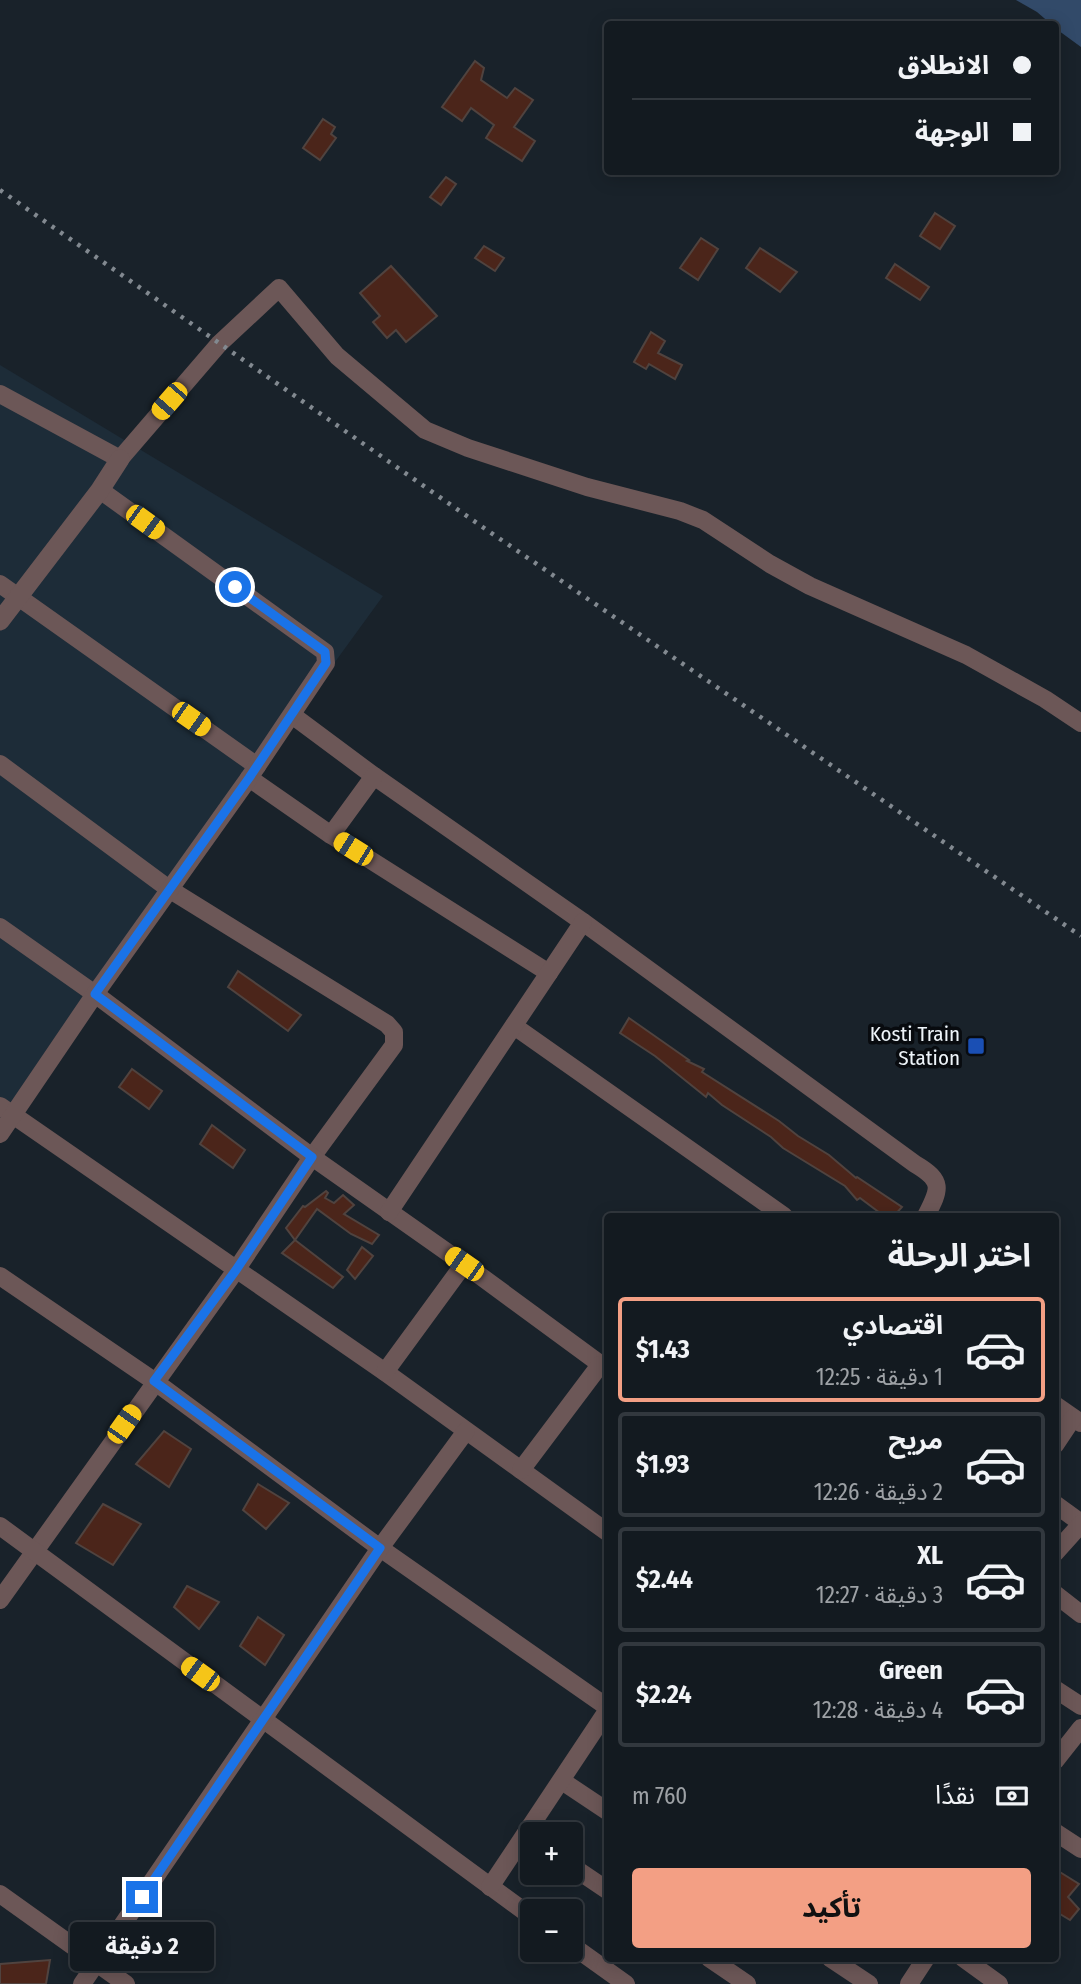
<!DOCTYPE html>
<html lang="ar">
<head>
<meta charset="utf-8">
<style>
	:root { --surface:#131a20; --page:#20272d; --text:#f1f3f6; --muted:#9da1a5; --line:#32383e; --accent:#f39f84 }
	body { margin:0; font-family:"Fira Sans Condensed","Noto Sans Arabic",sans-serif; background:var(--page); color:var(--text); direction:rtl; height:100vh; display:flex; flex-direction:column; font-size:26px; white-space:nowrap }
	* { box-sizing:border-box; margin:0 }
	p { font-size:23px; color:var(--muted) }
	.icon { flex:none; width:38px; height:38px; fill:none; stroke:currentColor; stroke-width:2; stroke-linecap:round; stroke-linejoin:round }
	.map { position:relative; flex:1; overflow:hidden; direction:ltr }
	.drawer { position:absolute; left:604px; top:1213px; width:455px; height:749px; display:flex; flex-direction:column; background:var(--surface); border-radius:7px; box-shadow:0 4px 18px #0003,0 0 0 2px var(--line); direction:rtl }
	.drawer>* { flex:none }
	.guide { position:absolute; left:604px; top:21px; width:455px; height:154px; border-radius:7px; box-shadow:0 4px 18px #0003,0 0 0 2px var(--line); direction:rtl; display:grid; align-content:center; height:154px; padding:0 28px; background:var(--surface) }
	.tools { position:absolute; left:520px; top:1822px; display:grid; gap:14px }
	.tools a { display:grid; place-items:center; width:63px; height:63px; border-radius:7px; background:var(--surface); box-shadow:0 4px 18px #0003,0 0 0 2px var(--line); font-size:35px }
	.end { position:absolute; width:32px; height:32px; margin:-16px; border:9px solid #1a73e8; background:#fff; box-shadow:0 0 0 4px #fff }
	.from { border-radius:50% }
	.bubble { position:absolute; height:49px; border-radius:7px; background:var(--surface); box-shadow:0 4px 18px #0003,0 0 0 2px var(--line); font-size:23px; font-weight:700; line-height:49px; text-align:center; direction:rtl }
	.car { position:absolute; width:21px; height:42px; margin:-21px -10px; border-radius:9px; box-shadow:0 0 5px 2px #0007; background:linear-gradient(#f5c518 24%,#345 0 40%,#f5c518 0 76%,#345 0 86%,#f5c518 0) }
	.guide b { display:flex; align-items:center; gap:24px; height:66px; font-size:26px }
	.guide b+b { border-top:2px solid var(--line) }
	.guide i { width:18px; height:18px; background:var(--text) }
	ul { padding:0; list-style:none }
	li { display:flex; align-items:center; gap:21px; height:105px; margin:0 14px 10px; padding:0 14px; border:4px solid var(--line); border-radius:7px }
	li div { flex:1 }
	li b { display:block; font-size:26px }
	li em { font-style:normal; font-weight:700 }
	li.on { border-color:var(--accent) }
	li>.icon { width:63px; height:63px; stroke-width:1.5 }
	h2 { padding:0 28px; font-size:32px; line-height:84px }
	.pay { display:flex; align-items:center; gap:18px; height:77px; padding:0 28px; font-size:26px }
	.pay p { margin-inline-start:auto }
	.primary-button { display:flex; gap:14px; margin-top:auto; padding:14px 28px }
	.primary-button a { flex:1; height:80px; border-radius:7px; background:var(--accent); color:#111; font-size:28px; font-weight:700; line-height:80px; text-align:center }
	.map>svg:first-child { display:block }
	.built { fill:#1d2c38 }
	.water { fill:#324a69 }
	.building { fill:#4b251a; stroke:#50433f; stroke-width:2 }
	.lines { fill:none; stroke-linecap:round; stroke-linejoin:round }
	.minor { stroke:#6c5757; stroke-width:18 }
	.tertiary { stroke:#6c5757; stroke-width:19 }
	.rail { stroke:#828990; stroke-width:4.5; stroke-dasharray:3.5 7; stroke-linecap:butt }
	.route { stroke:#1a73e8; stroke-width:9 }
	.transit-dot { fill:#1a4fb4; stroke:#080b0f; stroke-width:2.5 }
	.labels { text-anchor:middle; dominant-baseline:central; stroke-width:7; stroke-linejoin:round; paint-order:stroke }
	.poi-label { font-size:21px; fill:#eef4f9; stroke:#080b0f; text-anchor:end }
</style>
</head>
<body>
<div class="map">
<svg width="1081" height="1984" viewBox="0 0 1081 1984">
	<rect width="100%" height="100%" fill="#19222a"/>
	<polygon class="built" points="0,365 383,596 0,1123"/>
	<polygon class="water" points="1016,0 1081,0 1081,47 1055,28 1055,24 1051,24 1037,12"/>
	<g class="building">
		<polygon points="475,61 484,68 481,80 507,98 515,88 533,100 514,127 535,141 522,161 486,138 494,125 471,108 462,121 442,107"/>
		<polygon points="323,119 335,127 331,134 336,138 320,160 303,148"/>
		<polygon points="446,177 456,184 441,205 430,197"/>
		<polygon points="935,213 955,226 940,249 920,236"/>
		<polygon points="701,238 718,249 698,280 680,268"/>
		<polygon points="484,246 504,258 495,271 475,258"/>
		<polygon points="760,248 797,272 780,292 746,268"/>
		<polygon points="895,264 929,287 920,300 886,278"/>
		<polygon points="391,266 437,316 406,342 396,330 387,338 373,322 380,316 360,293"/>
		<polygon points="651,332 665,341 658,353 682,365 675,379 649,364 646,369 634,362"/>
		<polygon points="238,971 301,1015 288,1031 228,987"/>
		<polygon points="629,1018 689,1060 687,1061 704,1069 702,1072 779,1121 798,1136 829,1155 856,1178 857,1177 902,1207 894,1216 884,1216 860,1198 857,1200 845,1186 783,1148 771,1137 722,1105 708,1093 706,1097 655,1056 620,1033"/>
		<polygon points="132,1069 162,1091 149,1109 119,1087"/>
		<polygon points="212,1125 245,1150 233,1168 200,1144"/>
		<polygon points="326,1191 328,1193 325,1198 334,1203 343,1195 354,1205 344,1214 379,1235 372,1244 351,1234 317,1209 295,1240 286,1228 303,1206 305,1207"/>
		<polygon points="295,1240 343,1277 333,1288 282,1253"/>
		<polygon points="362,1247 373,1256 355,1279 347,1270"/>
		<polygon points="164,1431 191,1449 169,1487 136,1464"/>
		<polygon points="258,1484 289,1503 266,1529 243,1510"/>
		<polygon points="103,1504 141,1524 113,1565 76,1543"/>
		<polygon points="187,1586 219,1602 199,1629 174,1607"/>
		<polygon points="258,1617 284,1635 265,1665 240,1646"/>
		<polygon points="1055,1869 1079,1884 1068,1897 1079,1909 1070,1920 1055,1911"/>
		<polygon points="50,1960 46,1984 0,1984 0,1964"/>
	</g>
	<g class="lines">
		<g class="minor">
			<polyline points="0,394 120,459 219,344 279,288 337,356 425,430 468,448 587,487 680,511 703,520 770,564 810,586 966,655 1045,699 1081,723"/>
			<polyline points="0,584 257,766"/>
			<path d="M292,715L374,776L583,922L915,1164C944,1181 940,1189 926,1216"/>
			<polyline points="0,764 169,889 387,1024 394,1032 394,1045 312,1157 236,1270 0,1600"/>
			<polyline points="249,778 331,835 549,973"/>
			<polyline points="331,835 374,776"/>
			<polyline points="0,927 95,994 312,1157 464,1264 607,1369"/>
			<polyline points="514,1026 784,1216"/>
			<polyline points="0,1106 385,1372 607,1532"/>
			<polyline points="0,1134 95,994 249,778 326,663 325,652 100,490"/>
			<polyline points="389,1212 583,922"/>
			<polyline points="0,1276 154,1381 380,1548 607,1707"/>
			<polyline points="385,1372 464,1264"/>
			<polyline points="1055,1405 1081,1423"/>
			<polyline points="1055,1445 1073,1418"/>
			<polyline points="521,1470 600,1365"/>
			<polyline points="1055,1504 1081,1523"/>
			<polyline points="0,1526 532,1917"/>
			<polyline points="1055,1553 1081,1524"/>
			<polyline points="1055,1594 1081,1614"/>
			<polyline points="1055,1689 1081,1706"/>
			<polyline points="1055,1761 1081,1728"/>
			<polyline points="562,1781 607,1811"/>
			<polyline points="1055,1832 1081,1849"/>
			<polyline points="570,1865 607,1890"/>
			<polyline points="490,1887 607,1711"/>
			<polyline points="0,1894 126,1984"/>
			<polyline points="570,1944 626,1984"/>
			<polyline points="709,1958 747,1984"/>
			<polyline points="830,1958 869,1984"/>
			<polyline points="963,1958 999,1984"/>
			<polyline points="82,1984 380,1548 466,1431"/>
			<polyline points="909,1984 926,1958"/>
		</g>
		<polyline class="tertiary" points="0,621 100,490 120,459"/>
		<polyline class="rail" points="0,190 484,528 1081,936"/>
	</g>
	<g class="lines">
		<polyline class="route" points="142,1897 380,1548 154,1381 236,1270 312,1157 95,994 249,778 326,663 325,652 235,587"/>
	</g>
	<rect class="transit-dot" x="967" y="1037" width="18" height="18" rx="3.5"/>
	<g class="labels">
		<g class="poi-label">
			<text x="960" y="1034">Kosti Train<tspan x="960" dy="24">Station</tspan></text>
		</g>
	</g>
</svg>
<div class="tools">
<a>+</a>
<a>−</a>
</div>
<i class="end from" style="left:235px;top:587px"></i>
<i class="end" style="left:142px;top:1897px"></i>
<div class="bubble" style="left:70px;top:1922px;width:144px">2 دقيقة</div>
<i class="car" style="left:169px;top:401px;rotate:221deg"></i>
<i class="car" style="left:145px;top:522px;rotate:126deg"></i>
<i class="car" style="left:191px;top:719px;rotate:125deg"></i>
<i class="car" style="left:353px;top:849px;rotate:302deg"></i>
<i class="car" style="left:464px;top:1264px;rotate:305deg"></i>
<i class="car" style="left:124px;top:1424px;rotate:35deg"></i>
<i class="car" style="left:200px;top:1674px;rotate:306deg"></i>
<div class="guide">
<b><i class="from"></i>الانطلاق</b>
<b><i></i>الوجهة</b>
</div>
<section class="drawer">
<h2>اختر الرحلة</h2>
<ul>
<li class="on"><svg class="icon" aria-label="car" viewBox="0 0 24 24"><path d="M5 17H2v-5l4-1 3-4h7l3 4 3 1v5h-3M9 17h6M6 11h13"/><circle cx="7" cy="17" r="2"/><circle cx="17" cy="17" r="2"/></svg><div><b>اقتصادي</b><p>1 دقيقة · 12:25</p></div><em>$1.43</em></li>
<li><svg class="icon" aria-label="car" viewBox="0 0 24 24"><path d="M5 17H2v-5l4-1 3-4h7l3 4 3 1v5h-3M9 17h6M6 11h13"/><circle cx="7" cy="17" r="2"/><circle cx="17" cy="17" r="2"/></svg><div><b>مريح</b><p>2 دقيقة · 12:26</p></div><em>$1.93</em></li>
<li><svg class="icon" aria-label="car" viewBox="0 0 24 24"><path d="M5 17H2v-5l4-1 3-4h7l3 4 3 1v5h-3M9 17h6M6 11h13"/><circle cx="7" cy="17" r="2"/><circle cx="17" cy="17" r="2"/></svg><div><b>XL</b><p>3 دقيقة · 12:27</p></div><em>$2.44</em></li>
<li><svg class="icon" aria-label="car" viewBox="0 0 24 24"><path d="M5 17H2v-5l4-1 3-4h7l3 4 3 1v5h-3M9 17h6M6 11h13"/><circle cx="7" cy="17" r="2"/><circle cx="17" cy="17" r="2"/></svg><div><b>Green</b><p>4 دقيقة · 12:28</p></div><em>$2.24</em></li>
</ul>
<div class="pay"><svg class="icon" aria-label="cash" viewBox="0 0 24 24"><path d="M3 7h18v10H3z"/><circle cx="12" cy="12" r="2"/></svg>نقدًا<p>760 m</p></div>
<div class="primary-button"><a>تأكيد</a></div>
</section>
</div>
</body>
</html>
